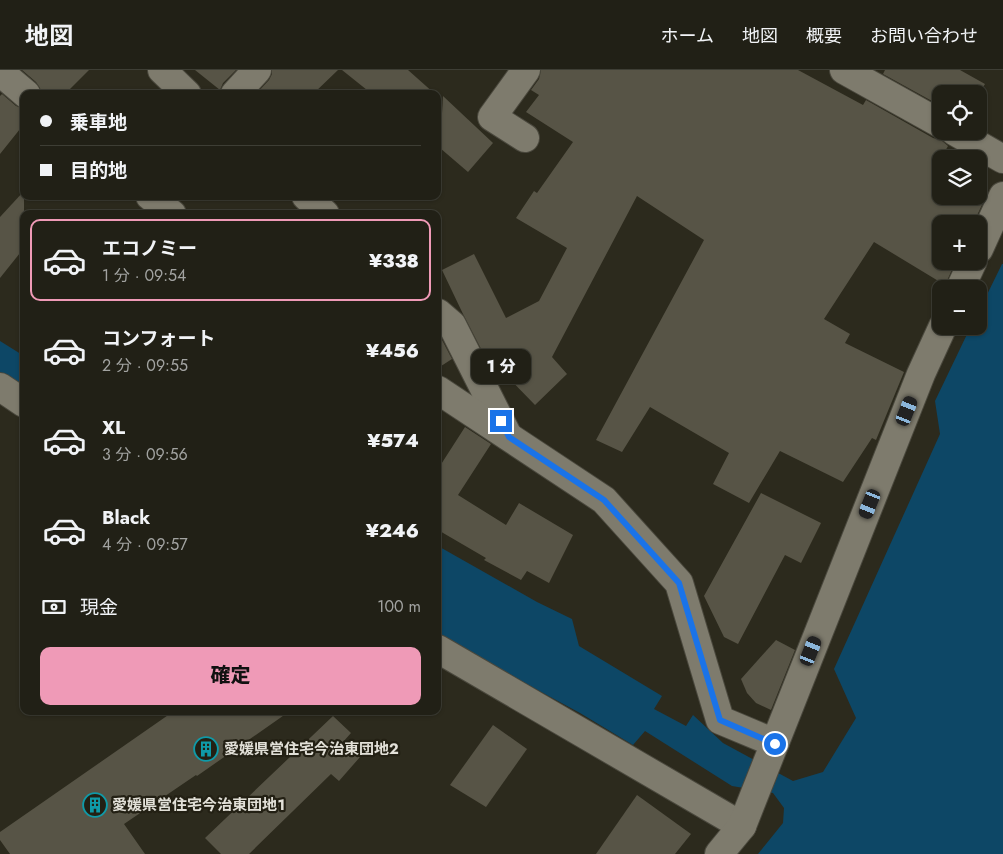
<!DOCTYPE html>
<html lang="ja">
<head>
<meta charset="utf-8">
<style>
	:root { --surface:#212016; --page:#29281f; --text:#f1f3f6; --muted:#a2a3a1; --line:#3e3e35; --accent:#ef9ab7 }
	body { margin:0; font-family:Jost,"Noto Sans JP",sans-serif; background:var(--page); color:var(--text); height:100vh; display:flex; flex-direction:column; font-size:19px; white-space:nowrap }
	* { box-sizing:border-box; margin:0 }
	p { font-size:16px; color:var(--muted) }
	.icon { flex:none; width:28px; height:28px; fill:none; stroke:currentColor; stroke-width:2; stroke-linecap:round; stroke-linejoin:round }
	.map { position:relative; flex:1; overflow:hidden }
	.side { position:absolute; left:20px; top:140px; width:421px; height:505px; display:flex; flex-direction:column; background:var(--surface); border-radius:10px; box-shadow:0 1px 4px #0004,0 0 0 1px var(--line) }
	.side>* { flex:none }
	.top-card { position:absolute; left:20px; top:20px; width:421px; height:110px; border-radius:10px; box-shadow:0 1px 4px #0004,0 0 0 1px var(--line); display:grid; align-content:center; height:110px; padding:0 20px; background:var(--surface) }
	.tools { position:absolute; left:932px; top:15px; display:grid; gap:10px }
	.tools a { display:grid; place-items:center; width:55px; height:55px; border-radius:10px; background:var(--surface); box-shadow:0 1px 4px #0004,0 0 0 1px var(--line); font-size:25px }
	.end { position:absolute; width:22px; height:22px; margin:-11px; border:6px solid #1a73e8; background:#fff; box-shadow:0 0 0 2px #fff }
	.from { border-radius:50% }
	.bubble { position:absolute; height:35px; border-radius:10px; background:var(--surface); box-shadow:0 1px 4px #0004,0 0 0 1px var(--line); font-size:16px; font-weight:800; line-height:35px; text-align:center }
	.car { position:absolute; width:15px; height:30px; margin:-15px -8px; border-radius:6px; box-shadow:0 0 4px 1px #0007; background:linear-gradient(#222 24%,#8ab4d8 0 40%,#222 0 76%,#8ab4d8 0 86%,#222 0) }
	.top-card b { display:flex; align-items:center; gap:18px; height:48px; font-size:19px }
	.top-card b+b { border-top:1px solid var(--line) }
	.top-card i { width:12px; height:12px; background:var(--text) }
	ul { padding:9px 0 0; list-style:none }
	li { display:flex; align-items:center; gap:15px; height:82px; margin:0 10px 8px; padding:0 10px; border:2px solid transparent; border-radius:10px }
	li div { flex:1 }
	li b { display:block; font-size:19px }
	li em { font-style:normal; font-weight:800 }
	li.active { border-color:var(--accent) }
	li>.icon { width:45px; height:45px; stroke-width:1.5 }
	.pay { display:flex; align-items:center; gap:12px; height:55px; padding:0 20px; font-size:19px }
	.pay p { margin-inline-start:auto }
	.cta { display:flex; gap:10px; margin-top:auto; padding:10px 20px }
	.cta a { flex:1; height:58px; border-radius:10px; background:var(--accent); color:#111; font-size:20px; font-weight:800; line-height:58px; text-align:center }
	header { display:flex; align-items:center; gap:30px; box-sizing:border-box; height:70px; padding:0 25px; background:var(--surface); border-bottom:1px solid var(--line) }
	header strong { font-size:24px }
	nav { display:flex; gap:28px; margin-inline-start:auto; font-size:18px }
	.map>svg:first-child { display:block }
	.water { fill:#0d4766 }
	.building { fill:#575446 }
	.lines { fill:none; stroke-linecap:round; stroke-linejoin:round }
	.street-casing { stroke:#4a483d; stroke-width:30 }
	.street { stroke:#7e7b6d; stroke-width:28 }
	.route { stroke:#1a73e8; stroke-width:6 }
	.labels { text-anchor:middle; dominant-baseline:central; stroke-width:4.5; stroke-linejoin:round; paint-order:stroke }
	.poi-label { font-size:15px; font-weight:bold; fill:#e2e0d8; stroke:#232014; text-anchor:start }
</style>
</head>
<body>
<header>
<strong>地図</strong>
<nav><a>ホーム</a><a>地図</a><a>概要</a><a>お問い合わせ</a></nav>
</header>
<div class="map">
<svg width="1003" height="784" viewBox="0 0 1003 784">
	<rect width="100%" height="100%" fill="#2c2a1d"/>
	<g class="water">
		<polygon points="1002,194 1003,194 1003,784 758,784 783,753 784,738 773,723 732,716 645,661 633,675 580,643 438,566 438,476 537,532 572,549 579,576 662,626 654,639 686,656 693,645 723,673 793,711 823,702 856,648 834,599 940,364 935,331 971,256 979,256 979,241"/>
		<polygon points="0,271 24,286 24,324 0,309"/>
	</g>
	<g class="building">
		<polygon points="22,0 89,0 65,24 41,24 40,18 36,12"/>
		<polygon points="195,0 236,0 223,13 220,20"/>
		<polygon points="272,0 338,0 313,24 256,24 269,10 272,4"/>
		<polygon points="342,0 408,0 435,24 372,24"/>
		<polygon points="541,0 798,0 863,35 866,30 933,68 941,70 948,76 944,83 953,89 941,89 941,126 979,126 979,113 988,122 973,154 941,154 941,191 956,191 945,215 874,172 824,249 850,264 845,273 904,302 876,370 872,368 843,412 780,381 749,433 713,414 729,383 650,337 622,382 596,370 704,170 637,126 552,287 567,304 535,335 501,300 494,304 463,244 442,200 474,184 506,248 539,231 567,178 516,148 534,121 537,123 573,72 526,42 539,25 531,20 539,9"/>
		<polygon points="885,0 960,0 985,14 979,24 941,24 941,36 883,4"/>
		<polygon points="2,24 16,36 24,39 24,54 0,84 0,26"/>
		<polygon points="443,26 493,73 468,102 440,78"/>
		<polygon points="24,121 24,178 0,208 0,147"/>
		<polygon points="441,268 452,289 438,298 438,270"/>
		<polygon points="465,357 491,374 458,425 506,455 519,433 573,465 549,513 527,501 521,510 484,490 486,488 438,460 438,399"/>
		<polygon points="761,423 821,453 801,493 785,485 738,574 724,567 704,526"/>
		<polygon points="776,570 795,580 771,640 756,633 747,623 741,609"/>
		<polygon points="174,641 290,641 197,706 196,705 124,754 145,784 10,784 0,770 0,762"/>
		<polygon points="333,646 351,663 343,672 360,687 339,711 331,704 249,784 221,784 205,768"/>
		<polygon points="493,655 527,679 486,737 450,715"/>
		<polygon points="637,725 691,764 675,784 596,784"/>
	</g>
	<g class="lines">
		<g class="street-casing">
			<g id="street">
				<polyline points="162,0 187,24"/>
				<polyline points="844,0 941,54"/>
				<polyline points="0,2 26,24"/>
				<polyline points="235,24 257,0"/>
				<polyline points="954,61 1003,89"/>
				<polyline points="525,68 492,47 526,0"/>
				<polyline points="150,126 172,144"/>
				<polyline points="306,126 325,144"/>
				<polyline points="979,179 1003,126"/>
				<polyline points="960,219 973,191"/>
				<polyline points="438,243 452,255 508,366"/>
				<polyline points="0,317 24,333"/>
				<polyline points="438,320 604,430 679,513 720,650 775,673"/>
				<polyline points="438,579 742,756"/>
				<polyline points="719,784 742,756 921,304 943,256"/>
			</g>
		</g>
		<use href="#street" class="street"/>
	</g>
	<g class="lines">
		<polyline class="route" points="501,351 509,367 604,430 679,513 720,650 775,674"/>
	</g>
	<defs>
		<g id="building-ring" transform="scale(1.25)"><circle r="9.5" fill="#232014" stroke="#0f9aa8" stroke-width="1.5"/><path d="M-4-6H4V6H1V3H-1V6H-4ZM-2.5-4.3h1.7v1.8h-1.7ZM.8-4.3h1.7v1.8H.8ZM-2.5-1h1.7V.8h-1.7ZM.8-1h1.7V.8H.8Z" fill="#0f9aa8"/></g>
	</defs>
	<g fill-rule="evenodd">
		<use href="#building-ring" x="206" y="679"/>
		<use href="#building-ring" x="95" y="735"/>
	</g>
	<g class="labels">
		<g class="poi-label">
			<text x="224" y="679">愛媛県営住宅今治東団地２</text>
			<text x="112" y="735">愛媛県営住宅今治東団地１</text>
		</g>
	</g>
</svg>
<div class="tools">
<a><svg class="icon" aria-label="locate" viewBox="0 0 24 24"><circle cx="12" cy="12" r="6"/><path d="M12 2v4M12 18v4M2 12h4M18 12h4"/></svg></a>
<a><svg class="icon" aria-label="layers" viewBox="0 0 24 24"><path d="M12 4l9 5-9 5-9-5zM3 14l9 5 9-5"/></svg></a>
<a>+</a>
<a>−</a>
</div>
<i class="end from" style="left:775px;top:674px"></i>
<i class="end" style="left:501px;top:351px"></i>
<div class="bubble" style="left:471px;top:279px;width:60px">1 分</div>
<i class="car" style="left:907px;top:341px;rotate:22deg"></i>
<i class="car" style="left:870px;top:434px;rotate:202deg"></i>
<i class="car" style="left:811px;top:581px;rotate:22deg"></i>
<div class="top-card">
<b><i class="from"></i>乗車地</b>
<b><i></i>目的地</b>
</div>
<section class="side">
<ul>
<li class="active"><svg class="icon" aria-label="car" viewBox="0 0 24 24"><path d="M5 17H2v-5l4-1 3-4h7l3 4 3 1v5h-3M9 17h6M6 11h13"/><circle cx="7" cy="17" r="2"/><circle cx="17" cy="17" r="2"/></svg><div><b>エコノミー</b><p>1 分 · 09:54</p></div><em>¥338</em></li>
<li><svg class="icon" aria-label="car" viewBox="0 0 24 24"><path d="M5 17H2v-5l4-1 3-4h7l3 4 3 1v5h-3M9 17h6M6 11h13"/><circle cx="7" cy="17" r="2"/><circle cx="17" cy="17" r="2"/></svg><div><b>コンフォート</b><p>2 分 · 09:55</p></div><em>¥456</em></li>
<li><svg class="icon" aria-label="car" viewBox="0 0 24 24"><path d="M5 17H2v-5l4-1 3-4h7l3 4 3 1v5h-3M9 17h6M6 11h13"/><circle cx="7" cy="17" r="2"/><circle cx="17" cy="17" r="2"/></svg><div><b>XL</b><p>3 分 · 09:56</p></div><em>¥574</em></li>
<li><svg class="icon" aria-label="car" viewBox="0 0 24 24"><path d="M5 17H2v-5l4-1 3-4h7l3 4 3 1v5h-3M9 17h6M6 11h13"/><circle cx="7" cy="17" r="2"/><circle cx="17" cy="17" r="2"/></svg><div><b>Black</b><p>4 分 · 09:57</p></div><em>¥246</em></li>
</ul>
<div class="pay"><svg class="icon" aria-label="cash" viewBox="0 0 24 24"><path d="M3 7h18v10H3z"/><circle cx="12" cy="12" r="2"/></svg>現金<p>100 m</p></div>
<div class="cta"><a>確定</a></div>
</section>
</div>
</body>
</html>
